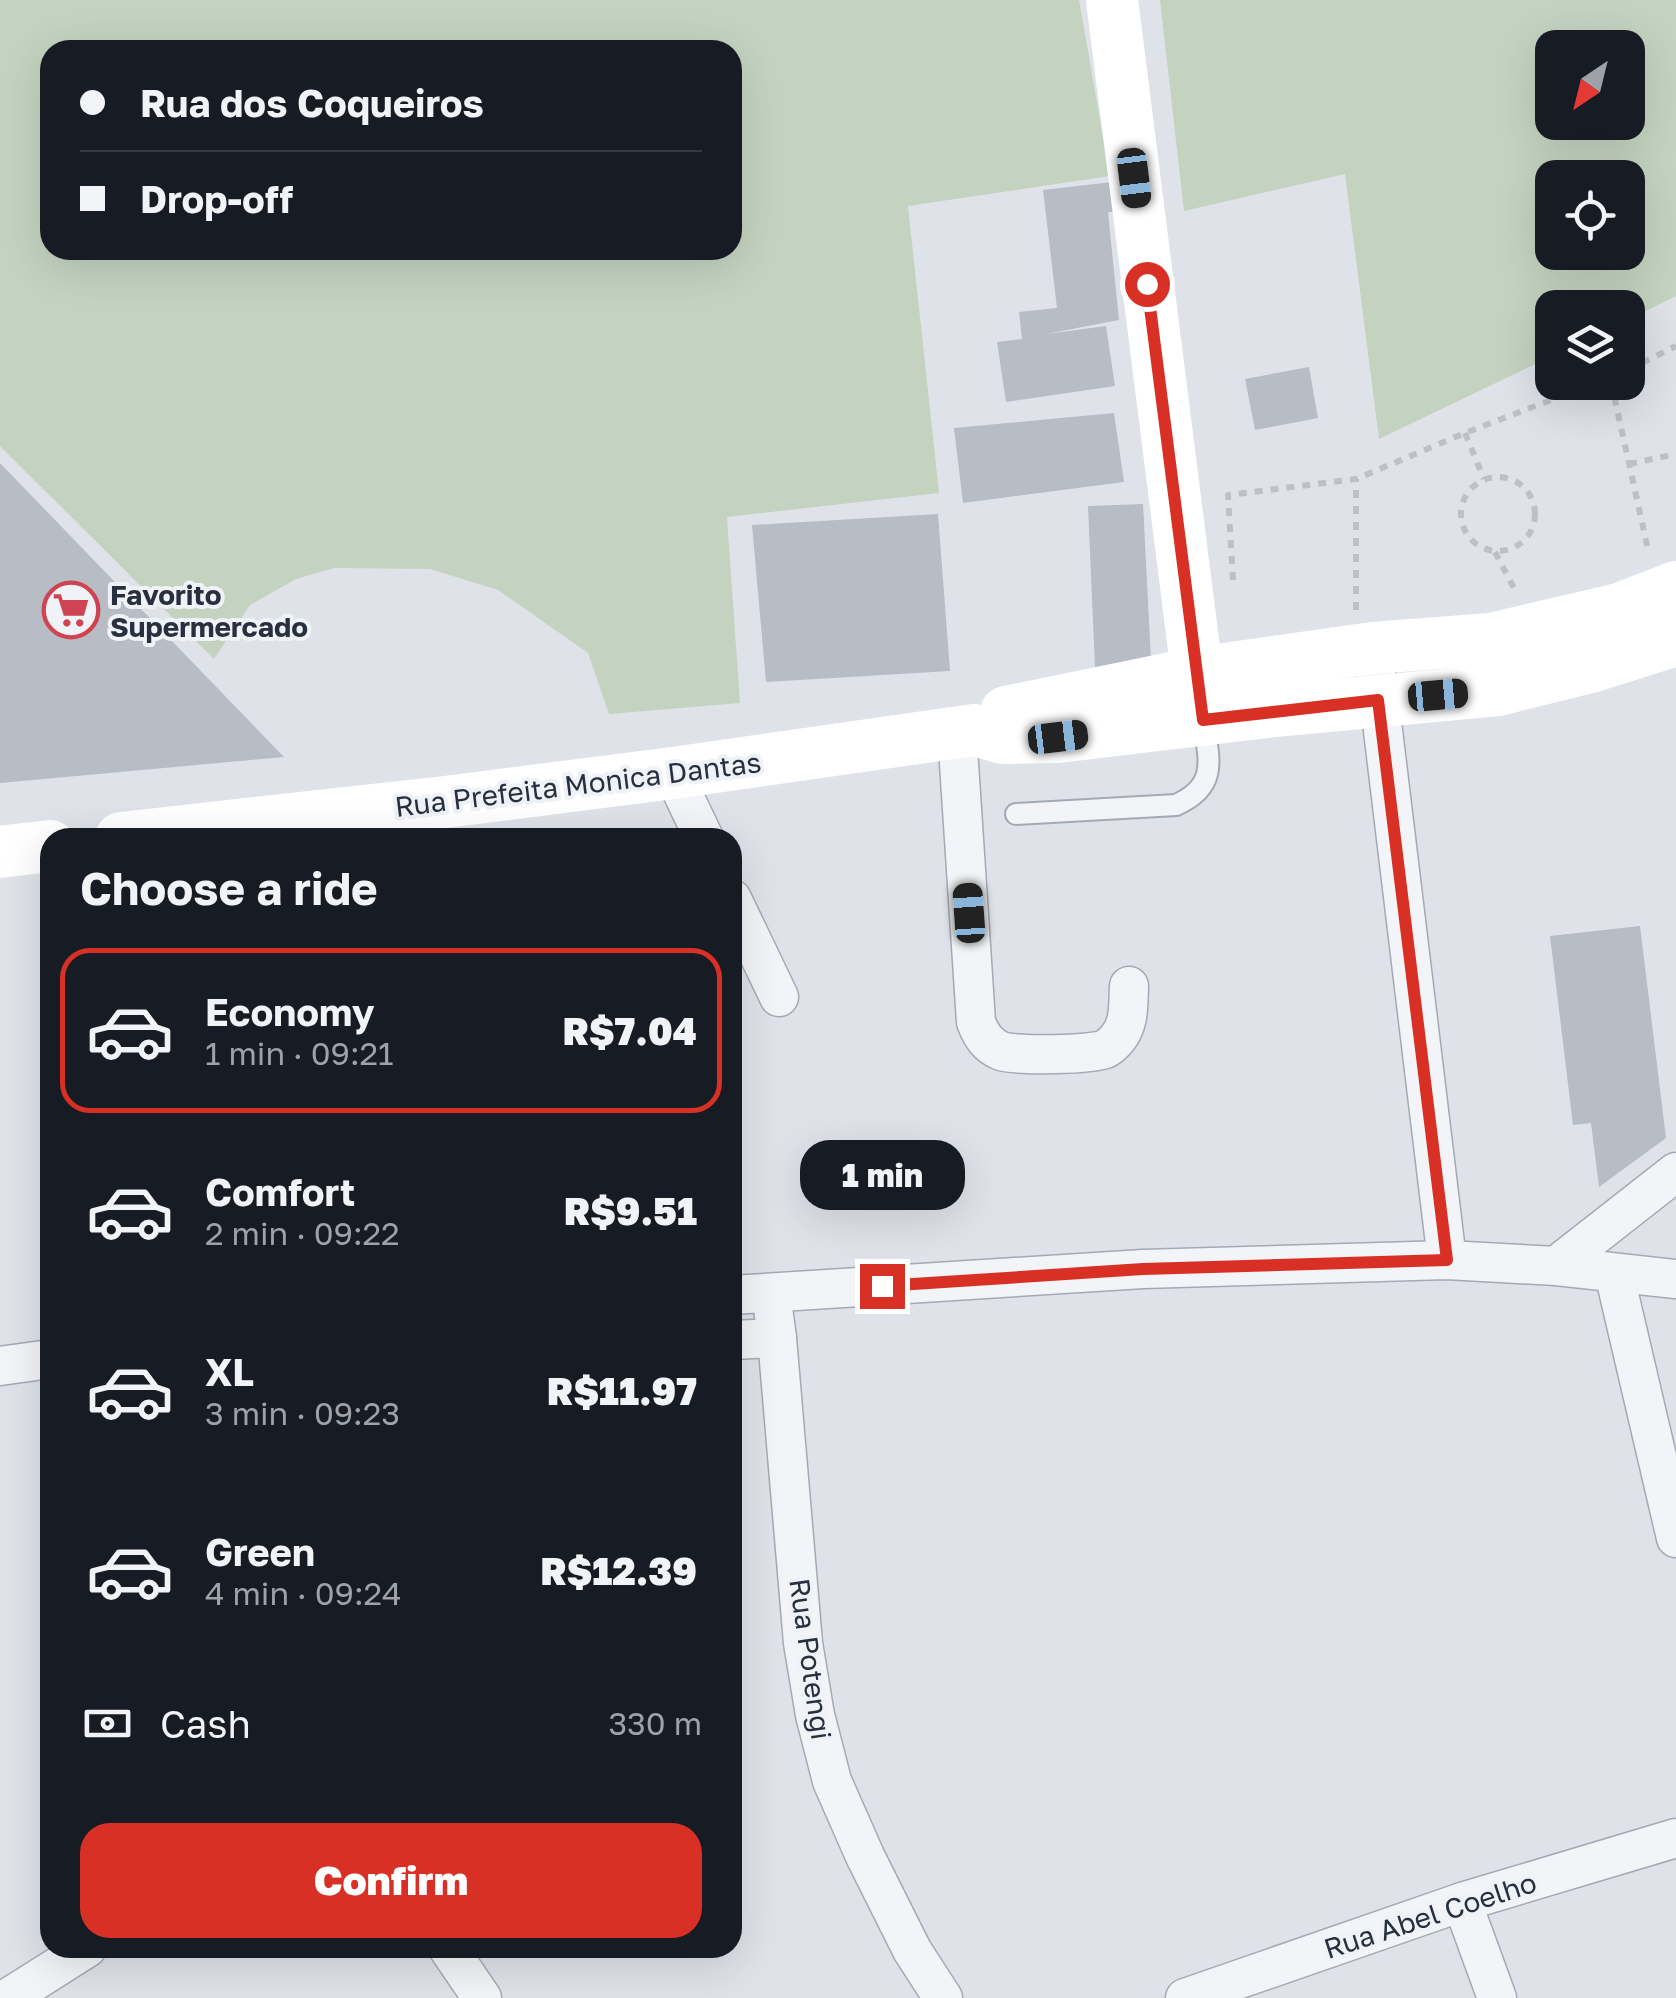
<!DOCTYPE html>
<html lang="en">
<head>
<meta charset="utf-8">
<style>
	:root { --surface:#171b24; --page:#20242c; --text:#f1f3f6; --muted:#9ea1a6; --line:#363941; --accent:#d93025 }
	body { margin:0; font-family:"Golos Text",sans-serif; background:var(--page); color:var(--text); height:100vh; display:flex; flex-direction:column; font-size:38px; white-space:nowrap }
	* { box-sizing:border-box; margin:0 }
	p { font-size:32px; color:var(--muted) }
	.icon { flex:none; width:55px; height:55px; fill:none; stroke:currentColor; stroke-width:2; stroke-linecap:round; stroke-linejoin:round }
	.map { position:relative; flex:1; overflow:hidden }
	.drawer { position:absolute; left:40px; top:828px; width:702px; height:1130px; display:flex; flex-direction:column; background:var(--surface); border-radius:30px; box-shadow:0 10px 40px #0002 }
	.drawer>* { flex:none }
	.banner { position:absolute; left:40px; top:40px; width:702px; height:220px; border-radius:30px; box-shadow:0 10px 40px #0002; display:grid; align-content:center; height:220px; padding:0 40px; background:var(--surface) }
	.needle { width:65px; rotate:215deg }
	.controls { position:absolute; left:1535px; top:30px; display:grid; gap:20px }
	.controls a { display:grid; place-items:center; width:110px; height:110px; border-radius:20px; background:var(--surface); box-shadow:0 10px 40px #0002; font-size:50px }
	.end { position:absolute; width:45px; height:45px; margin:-22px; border:12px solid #d93025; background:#fff; box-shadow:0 0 0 5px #fff }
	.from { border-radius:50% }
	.bubble { position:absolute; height:70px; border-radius:30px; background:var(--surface); box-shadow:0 10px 40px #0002; font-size:32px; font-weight:800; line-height:70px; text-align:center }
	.car { position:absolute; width:30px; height:60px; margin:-30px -15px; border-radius:12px; box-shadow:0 0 8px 2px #0007; background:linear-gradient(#222 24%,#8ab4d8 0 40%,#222 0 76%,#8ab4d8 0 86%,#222 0) }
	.banner b { display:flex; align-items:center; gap:35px; height:95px; font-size:38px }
	.banner b+b { border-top:2px solid var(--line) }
	.banner i { width:25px; height:25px; background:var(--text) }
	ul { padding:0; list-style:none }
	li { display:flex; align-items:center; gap:30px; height:165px; margin:0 20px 15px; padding:0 20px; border:5px solid transparent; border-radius:30px }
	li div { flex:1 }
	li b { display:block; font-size:38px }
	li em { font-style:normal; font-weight:800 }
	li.selected { border-color:var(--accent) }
	li>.icon { width:90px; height:90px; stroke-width:1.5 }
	h2 { padding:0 40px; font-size:45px; line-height:120px }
	.pay { display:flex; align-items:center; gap:25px; height:110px; padding:0 40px; font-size:38px }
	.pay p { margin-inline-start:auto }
	.action { display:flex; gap:20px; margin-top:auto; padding:20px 40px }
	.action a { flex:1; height:115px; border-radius:30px; background:var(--accent); color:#fff; font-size:40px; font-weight:800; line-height:115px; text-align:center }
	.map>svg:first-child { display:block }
	.green { fill:#c4d3c0; fill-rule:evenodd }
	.building { fill:#b7bcc5 }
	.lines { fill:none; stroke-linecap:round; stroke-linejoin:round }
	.lane-casing { stroke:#a4aab3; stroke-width:24 }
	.street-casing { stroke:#a4aab3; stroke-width:41 }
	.path { stroke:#bdc1c7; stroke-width:6; stroke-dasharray:8 8; stroke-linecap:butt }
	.lane { stroke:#f2f4f7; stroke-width:20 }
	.street { stroke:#f2f4f7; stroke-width:38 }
	.secondary { stroke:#fff; stroke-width:52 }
	.route { stroke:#d93025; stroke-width:12 }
	.labels { text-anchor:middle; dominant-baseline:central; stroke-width:8; stroke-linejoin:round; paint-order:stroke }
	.poi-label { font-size:28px; font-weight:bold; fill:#283040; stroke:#eff2f6; text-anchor:start }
	.street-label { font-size:28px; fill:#283040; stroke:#eff2f6 }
</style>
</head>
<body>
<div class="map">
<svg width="1676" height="1998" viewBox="0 0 1676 1998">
	<rect width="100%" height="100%" fill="#dfe3e9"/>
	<g class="green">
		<path d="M0,0H1079L1110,176L908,206L939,493L727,517L740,703L609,714L588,653L498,590L430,569L334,568L296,579L250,605L214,659L0,446ZM50,50H732V250H50Z"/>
		<path d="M1160,0H1676V296L1628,320V308H1552V356L1379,439L1345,174L1184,211ZM1552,48H1628V122H1552ZM1552,178H1628V252H1552Z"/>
	</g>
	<g class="building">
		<polygon points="1112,182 1115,212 1108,212 1119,320 1046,334 1106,326 1115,386 1006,402 997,342 1022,339 1019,312 1057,308 1043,190"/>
		<polygon points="1309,367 1318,418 1255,430 1245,379"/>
		<polygon points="1114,413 1124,482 963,503 954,428"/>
		<polygon points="0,463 284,757 0,783"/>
		<polygon points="1143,504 1151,660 1095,667 1088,506"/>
		<polygon points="938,514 950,671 766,682 752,525"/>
		<polygon points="1640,926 1666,1138 1599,1187 1591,1123 1573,1125 1550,936"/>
	</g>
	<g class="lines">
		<g class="lane-casing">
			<path id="lane" d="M1016,814L1176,805C1219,786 1209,759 1203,720"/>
		</g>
		<g class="street-casing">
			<g id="street">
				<polyline points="1373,648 1447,1260"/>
				<path d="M957,733L976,1022C981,1035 987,1045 1001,1051C1015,1056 1092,1055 1105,1049C1108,1048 1115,1042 1117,1039C1130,1024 1128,1005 1129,986"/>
				<polyline points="673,773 704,838"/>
				<polyline points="732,899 779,997"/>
				<polyline points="1556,1266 1676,1172"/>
				<polyline points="1614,1273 1676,1538"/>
				<polyline points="771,1293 777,1338 803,1643 815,1715 832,1781 865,1856 912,1950 943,1998"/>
				<polyline points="732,1295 1143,1269 1447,1260 1556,1266 1676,1279"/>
				<polyline points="732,1340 777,1338"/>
				<polyline points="0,1366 50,1359"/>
				<polyline points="1462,1902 1497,1998"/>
				<polyline points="448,1948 482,1998"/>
				<polyline points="8,1998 87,1948"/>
				<polyline points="1185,1998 1462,1902 1676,1838"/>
			</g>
		</g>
		<g class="path">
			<polyline points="1628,370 1676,346"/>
			<polyline points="1611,382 1649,554"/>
			<polyline points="1465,433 1484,479"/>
			<polyline points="1629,464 1676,454"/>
			<circle cx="1498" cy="514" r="37"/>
			<polyline points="1495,552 1515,590"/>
			<polyline points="1233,580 1228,495 1356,479 1465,433 1598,382"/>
			<polyline points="1356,610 1356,479"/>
		</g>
		<use href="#lane" class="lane"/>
		<use href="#street" class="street"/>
		<g class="secondary">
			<polyline points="1112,0 1203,720"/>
			<polyline points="1006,712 1196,673 1373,648 1491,639 1619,609 1676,587"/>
			<polyline points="121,838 445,802 673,773 974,730 1003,738 1058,737 1274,711 1498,690 1594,666 1676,640"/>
			<polyline points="0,852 50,846"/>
		</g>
	</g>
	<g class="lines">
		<polyline class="route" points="882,1286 1143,1269 1447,1260 1378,700 1203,720 1147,284"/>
	</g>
	<defs>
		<g id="supermarket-ring" transform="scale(2.875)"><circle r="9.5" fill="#eff2f6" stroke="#cf4353" stroke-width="1.5"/><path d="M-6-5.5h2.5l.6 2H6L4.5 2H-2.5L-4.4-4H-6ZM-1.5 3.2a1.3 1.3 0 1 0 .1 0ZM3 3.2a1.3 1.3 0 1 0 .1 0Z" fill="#cf4353"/></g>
	</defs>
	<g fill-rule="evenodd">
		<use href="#supermarket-ring" x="71" y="610"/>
	</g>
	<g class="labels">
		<g class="poi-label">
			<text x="110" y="594">Favorito<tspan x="110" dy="32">Supermercado</tspan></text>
		</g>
		<g class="street-label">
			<text transform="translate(578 784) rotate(-7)">Rua Prefeita Monica Dantas</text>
			<text transform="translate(811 1659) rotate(82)">Rua Potengi</text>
			<text transform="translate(1430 1915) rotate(-18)">Rua Abel Coelho</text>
		</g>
	</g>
</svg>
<div class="controls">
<a><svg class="needle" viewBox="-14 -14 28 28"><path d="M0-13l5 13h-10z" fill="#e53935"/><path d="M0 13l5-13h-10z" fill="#9ea1a6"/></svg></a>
<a><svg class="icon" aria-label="locate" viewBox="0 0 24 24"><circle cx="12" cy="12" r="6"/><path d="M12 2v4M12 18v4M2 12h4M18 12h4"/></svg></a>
<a><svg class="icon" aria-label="layers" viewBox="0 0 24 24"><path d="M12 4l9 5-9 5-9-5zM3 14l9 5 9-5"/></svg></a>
</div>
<i class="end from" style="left:1147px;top:284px"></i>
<i class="end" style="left:882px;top:1286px"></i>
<div class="bubble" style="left:800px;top:1140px;width:165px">1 min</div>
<i class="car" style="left:1134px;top:178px;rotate:173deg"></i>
<i class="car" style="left:1438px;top:695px;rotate:85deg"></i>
<i class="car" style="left:1058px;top:737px;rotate:83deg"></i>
<i class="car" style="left:969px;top:913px;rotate:356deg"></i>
<div class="banner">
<b><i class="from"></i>Rua dos Coqueiros</b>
<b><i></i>Drop-off</b>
</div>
<section class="drawer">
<h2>Choose a ride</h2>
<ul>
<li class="selected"><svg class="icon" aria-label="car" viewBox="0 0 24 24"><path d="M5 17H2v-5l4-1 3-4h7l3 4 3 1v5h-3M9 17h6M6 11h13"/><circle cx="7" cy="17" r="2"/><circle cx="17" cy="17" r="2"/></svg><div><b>Economy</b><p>1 min · 09:21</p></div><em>R$7.04</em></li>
<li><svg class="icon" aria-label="car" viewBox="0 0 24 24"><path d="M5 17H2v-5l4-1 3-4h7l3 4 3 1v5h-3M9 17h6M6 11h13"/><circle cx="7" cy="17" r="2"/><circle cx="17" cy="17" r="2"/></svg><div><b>Comfort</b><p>2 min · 09:22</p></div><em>R$9.51</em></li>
<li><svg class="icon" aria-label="car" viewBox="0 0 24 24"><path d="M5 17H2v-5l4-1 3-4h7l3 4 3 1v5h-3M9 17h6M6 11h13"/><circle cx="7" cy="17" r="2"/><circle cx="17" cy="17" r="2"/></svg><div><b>XL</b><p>3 min · 09:23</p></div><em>R$11.97</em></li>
<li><svg class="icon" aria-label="car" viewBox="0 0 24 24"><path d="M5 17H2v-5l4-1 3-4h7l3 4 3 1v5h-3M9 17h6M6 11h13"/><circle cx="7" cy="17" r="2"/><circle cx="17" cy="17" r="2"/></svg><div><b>Green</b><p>4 min · 09:24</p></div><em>R$12.39</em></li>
</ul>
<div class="pay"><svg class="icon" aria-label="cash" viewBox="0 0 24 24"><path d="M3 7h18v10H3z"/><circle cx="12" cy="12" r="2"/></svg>Cash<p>330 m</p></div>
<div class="action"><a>Confirm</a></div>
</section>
</div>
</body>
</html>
